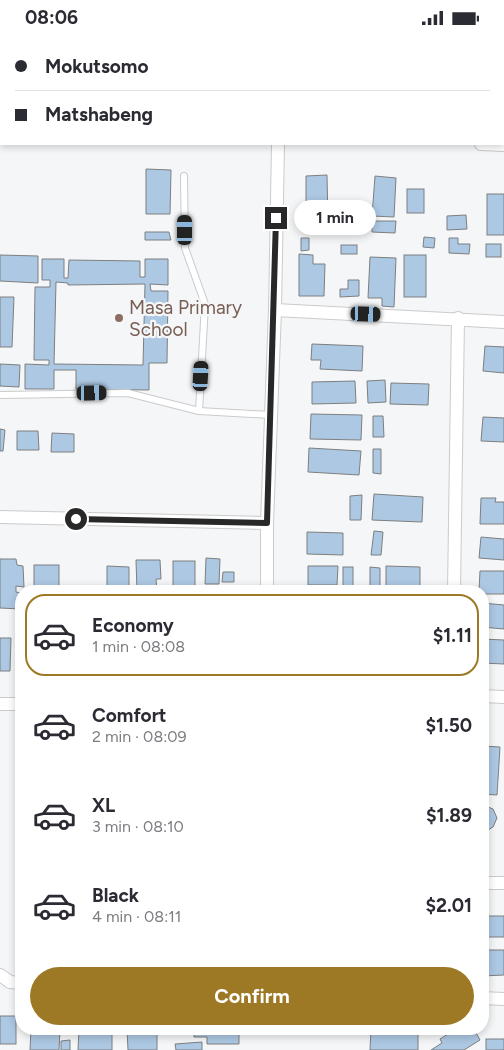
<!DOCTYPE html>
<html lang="en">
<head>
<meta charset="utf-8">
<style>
	:root { --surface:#fff; --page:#f2f2f3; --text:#2b2b33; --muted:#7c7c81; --line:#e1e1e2; --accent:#9e7925 }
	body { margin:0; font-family:Figtree,sans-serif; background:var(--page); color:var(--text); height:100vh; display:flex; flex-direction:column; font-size:19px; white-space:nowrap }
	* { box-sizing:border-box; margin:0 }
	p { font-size:16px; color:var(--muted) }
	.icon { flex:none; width:28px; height:28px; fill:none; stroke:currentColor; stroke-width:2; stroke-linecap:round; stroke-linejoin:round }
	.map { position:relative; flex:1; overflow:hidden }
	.side { position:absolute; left:15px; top:550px; width:474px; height:450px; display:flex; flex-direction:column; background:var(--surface); border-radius:20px; box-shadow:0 2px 8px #0003 }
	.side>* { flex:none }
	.hud { position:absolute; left:0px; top:0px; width:505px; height:110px; box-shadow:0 2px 8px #0003; display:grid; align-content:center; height:110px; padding:0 15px; background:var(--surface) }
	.end { position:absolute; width:22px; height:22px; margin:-11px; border:6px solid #282828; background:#fff; box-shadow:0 0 0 2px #fff }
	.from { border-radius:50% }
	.bubble { position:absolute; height:35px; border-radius:18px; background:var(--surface); box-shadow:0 2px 8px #0003; font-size:16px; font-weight:700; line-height:35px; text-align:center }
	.car { position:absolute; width:15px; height:30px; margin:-15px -8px; border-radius:6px; box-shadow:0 0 4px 1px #0007; background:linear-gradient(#222 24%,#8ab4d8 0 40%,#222 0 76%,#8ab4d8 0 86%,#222 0) }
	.hud b { display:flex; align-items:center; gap:18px; height:48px; font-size:19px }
	.hud b+b { border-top:1px solid var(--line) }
	.hud i { width:12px; height:12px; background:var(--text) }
	ul { padding:9px 0 0; list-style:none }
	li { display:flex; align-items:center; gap:15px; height:82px; margin:0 10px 8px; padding:0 5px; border:2px solid transparent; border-radius:20px }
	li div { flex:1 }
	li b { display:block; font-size:19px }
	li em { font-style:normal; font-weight:700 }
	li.active { border-color:var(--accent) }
	li>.icon { width:45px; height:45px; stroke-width:1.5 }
	.cta { display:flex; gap:10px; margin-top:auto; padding:10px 15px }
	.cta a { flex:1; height:58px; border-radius:30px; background:var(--accent); color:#fff; font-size:20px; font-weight:700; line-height:58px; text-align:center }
	.status { display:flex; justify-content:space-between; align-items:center; height:35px; padding:0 25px; background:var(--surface); direction:ltr }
	.status svg { height:14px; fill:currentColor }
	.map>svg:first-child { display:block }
	.building { fill:#adc8e3; stroke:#7d7f80; fill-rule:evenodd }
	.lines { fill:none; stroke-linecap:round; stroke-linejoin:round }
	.lane-casing { stroke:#cacbcd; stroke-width:8 }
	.street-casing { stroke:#cacbcd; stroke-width:14 }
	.lane { stroke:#fff; stroke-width:6 }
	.street { stroke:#fff; stroke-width:12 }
	.route { stroke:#282828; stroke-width:6 }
	.education-dot { fill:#8d6e63; stroke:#f5f6f7; stroke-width:2 }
	.labels { text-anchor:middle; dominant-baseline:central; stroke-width:4.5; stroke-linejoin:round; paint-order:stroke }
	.education-label { font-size:19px; fill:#785e54; stroke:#f5f6f7; text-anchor:start }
</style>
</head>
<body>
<div class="status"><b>08:06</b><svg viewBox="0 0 49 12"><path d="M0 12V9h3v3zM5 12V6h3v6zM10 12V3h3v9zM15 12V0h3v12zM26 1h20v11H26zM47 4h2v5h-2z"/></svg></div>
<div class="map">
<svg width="504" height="1015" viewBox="0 0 504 1015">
	<rect width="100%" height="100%" fill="#f5f6f7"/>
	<g class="building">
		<polygon points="146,134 171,135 170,179 146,179"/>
		<polygon points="327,140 328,188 306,188 306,141"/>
		<polygon points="375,141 396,143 394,182 372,181"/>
		<rect x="407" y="154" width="17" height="24"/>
		<rect x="487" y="159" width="17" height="41"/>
		<polygon points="466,180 467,194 447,195 447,181"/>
		<polygon points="341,186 363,187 363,197 341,196"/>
		<polygon points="372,186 396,186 395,198 372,197"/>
		<polygon points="145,197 169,197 171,205 145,205"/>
		<polygon points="424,202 435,203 434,213 423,212"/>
		<polygon points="301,203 309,203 309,215 301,216"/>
		<polygon points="449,203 458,203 458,209 470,209 469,219 449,218"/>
		<rect x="486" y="209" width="15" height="13"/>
		<rect x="341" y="210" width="16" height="9"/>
		<polygon points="299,219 313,220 313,229 325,229 324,261 299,261"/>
		<polygon points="0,220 38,221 38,248 0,246"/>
		<rect x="404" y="220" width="22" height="42"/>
		<polygon points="370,222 396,223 394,272 382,271 382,263 368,263"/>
		<path d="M42,224H64V243H68L69,225L140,226V242H145V224H168V250L150,249L151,256H168L167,328H149V355L76,354V335H54V354H25V329L49,330V325H34L35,252H50V245H42ZM56,247L68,248V250L145,249L143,330L54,329Z"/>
		<polygon points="348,245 359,245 359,261 340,262 340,254 348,254"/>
		<polygon points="0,262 14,262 12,312 0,312"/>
		<polygon points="312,309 363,311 362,336 320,334 321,325 311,325"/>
		<polygon points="485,311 504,312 504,338 483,336"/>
		<polygon points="0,329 20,330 19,352 0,351"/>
		<polygon points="385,345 386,367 368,368 367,346"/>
		<polygon points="355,346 356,368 312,369 312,347"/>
		<polygon points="391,348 429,349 428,370 390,369"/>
		<polygon points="311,379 362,380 361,405 310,404"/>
		<polygon points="373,381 383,381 384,402 373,402"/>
		<polygon points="483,382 504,383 504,407 481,406"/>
		<polygon points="0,394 5,395 3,416 0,416"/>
		<polygon points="17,396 38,396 39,415 17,415"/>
		<polygon points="52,398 74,399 74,417 51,417"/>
		<polygon points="309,413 361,416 359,440 308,437"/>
		<polygon points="373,414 381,414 381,439 373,438"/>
		<polygon points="374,459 423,462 422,487 372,485"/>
		<polygon points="362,460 361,485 350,485 350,461"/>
		<polygon points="481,463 496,463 495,467 504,467 504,489 480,489"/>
		<polygon points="374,496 383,497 381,520 371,520"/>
		<polygon points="307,497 343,498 343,520 307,519"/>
		<polygon points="481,502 504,504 504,525 479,523"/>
		<polygon points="206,523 220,524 219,549 205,549"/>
		<polygon points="0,524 16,524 17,530 23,531 24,552 16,551 16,557 21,558 21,574 0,573"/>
		<polygon points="136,525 160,525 161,544 156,544 157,556 137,556"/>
		<rect x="173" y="526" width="22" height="30"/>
		<rect x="34" y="530" width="25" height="26"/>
		<polygon points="107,531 129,532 129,556 107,556"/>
		<polygon points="308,531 338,531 337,550 308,550"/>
		<polygon points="386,531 420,532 420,555 386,556"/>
		<rect x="343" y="532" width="10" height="20"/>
		<polygon points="370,532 380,533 380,555 370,555"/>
		<polygon points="480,536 504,536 504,559 482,559 482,556 479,556"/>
		<polygon points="223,537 234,537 234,547 222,547"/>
		<polygon points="482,568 504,570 504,594 482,592"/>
		<polygon points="0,603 11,603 10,636 0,636"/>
		<polygon points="482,604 504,605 504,629 482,628"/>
		<polygon points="482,711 500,712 497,760 482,759"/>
		<polygon points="482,772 488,772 493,774 497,783 493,792 488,795 482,795"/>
		<rect x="18" y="797" width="3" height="21"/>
		<polygon points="21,840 21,861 19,861 18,841"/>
		<rect x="16" y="873" width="5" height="21"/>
		<rect x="482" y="881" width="22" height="21"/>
		<polygon points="482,915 504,915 504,940 482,941"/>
		<rect x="0" y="981" width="16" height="28"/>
		<polygon points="31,994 60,994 59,1015 30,1015"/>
		<polygon points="79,994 112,994 112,1015 78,1015"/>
		<polygon points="127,994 157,994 157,1015 128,1015"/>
		<polygon points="194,994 239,994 239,1009 207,1009 207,1002 194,1002"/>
		<polygon points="371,994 418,994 418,1015 370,1015"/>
		<polygon points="456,994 474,994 480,1005 464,1015 431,1015 442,1008 440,1004"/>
		<rect x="486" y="1004" width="18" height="11"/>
		<polygon points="70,1005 70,1015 61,1015 61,1006"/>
		<polygon points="202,1007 202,1015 176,1015 175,1009"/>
	</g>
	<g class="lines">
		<g class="lane-casing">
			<g id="lane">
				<polyline points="184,141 185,213 205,269 199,376"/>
				<polyline points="0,360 128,358 199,376 271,380"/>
			</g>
		</g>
		<g class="street-casing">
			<g id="street">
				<polyline points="280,1 280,0"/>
				<polyline points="481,109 504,110"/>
				<polyline points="275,275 504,287"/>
				<polyline points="0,482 267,488"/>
				<polyline points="267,556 267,488 275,275 278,109"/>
				<polyline points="454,556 458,283"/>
				<polyline points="482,661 504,662"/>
				<polyline points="0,669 21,669"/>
				<polyline points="482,848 504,848"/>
				<polyline points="0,940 10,947 21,948"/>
				<polyline points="482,963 504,964"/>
			</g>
		</g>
		<use href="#lane" class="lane"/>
		<use href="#street" class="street"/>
	</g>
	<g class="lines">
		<polyline class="route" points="76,484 267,488 276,183"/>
	</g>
	<circle class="education-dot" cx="119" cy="283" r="5"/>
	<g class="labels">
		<g class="education-label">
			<text x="129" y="272">Masa Primary<tspan x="129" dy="22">School</tspan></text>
		</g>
	</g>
</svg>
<i class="end from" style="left:76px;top:484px"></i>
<i class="end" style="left:276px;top:183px"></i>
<div class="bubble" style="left:294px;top:165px;width:82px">1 min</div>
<i class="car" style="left:185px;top:195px;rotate:0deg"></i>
<i class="car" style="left:366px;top:279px;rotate:92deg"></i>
<i class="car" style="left:201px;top:341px;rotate:3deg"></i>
<i class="car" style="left:92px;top:358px;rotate:89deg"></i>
<div class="hud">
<b><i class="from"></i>Mokutsomo</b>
<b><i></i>Matshabeng</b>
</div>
<section class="side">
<ul>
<li class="active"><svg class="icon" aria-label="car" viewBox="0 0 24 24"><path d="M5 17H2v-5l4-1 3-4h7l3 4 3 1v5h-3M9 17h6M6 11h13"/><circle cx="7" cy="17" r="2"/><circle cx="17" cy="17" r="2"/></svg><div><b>Economy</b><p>1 min · 08:08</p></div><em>$1.11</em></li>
<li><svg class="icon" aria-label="car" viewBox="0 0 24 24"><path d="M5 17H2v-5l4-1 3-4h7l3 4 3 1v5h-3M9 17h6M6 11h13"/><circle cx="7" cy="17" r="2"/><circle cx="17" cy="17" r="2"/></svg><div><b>Comfort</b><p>2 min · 08:09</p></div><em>$1.50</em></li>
<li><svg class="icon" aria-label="car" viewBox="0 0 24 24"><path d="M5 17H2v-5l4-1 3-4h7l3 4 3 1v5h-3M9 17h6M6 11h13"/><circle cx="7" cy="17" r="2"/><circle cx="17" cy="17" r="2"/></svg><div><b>XL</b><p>3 min · 08:10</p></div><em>$1.89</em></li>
<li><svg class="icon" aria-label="car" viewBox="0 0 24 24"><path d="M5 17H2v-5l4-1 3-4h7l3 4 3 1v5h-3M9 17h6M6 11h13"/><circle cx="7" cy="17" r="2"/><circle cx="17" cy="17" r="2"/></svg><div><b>Black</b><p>4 min · 08:11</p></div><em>$2.01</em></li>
</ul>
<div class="cta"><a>Confirm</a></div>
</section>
</div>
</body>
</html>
